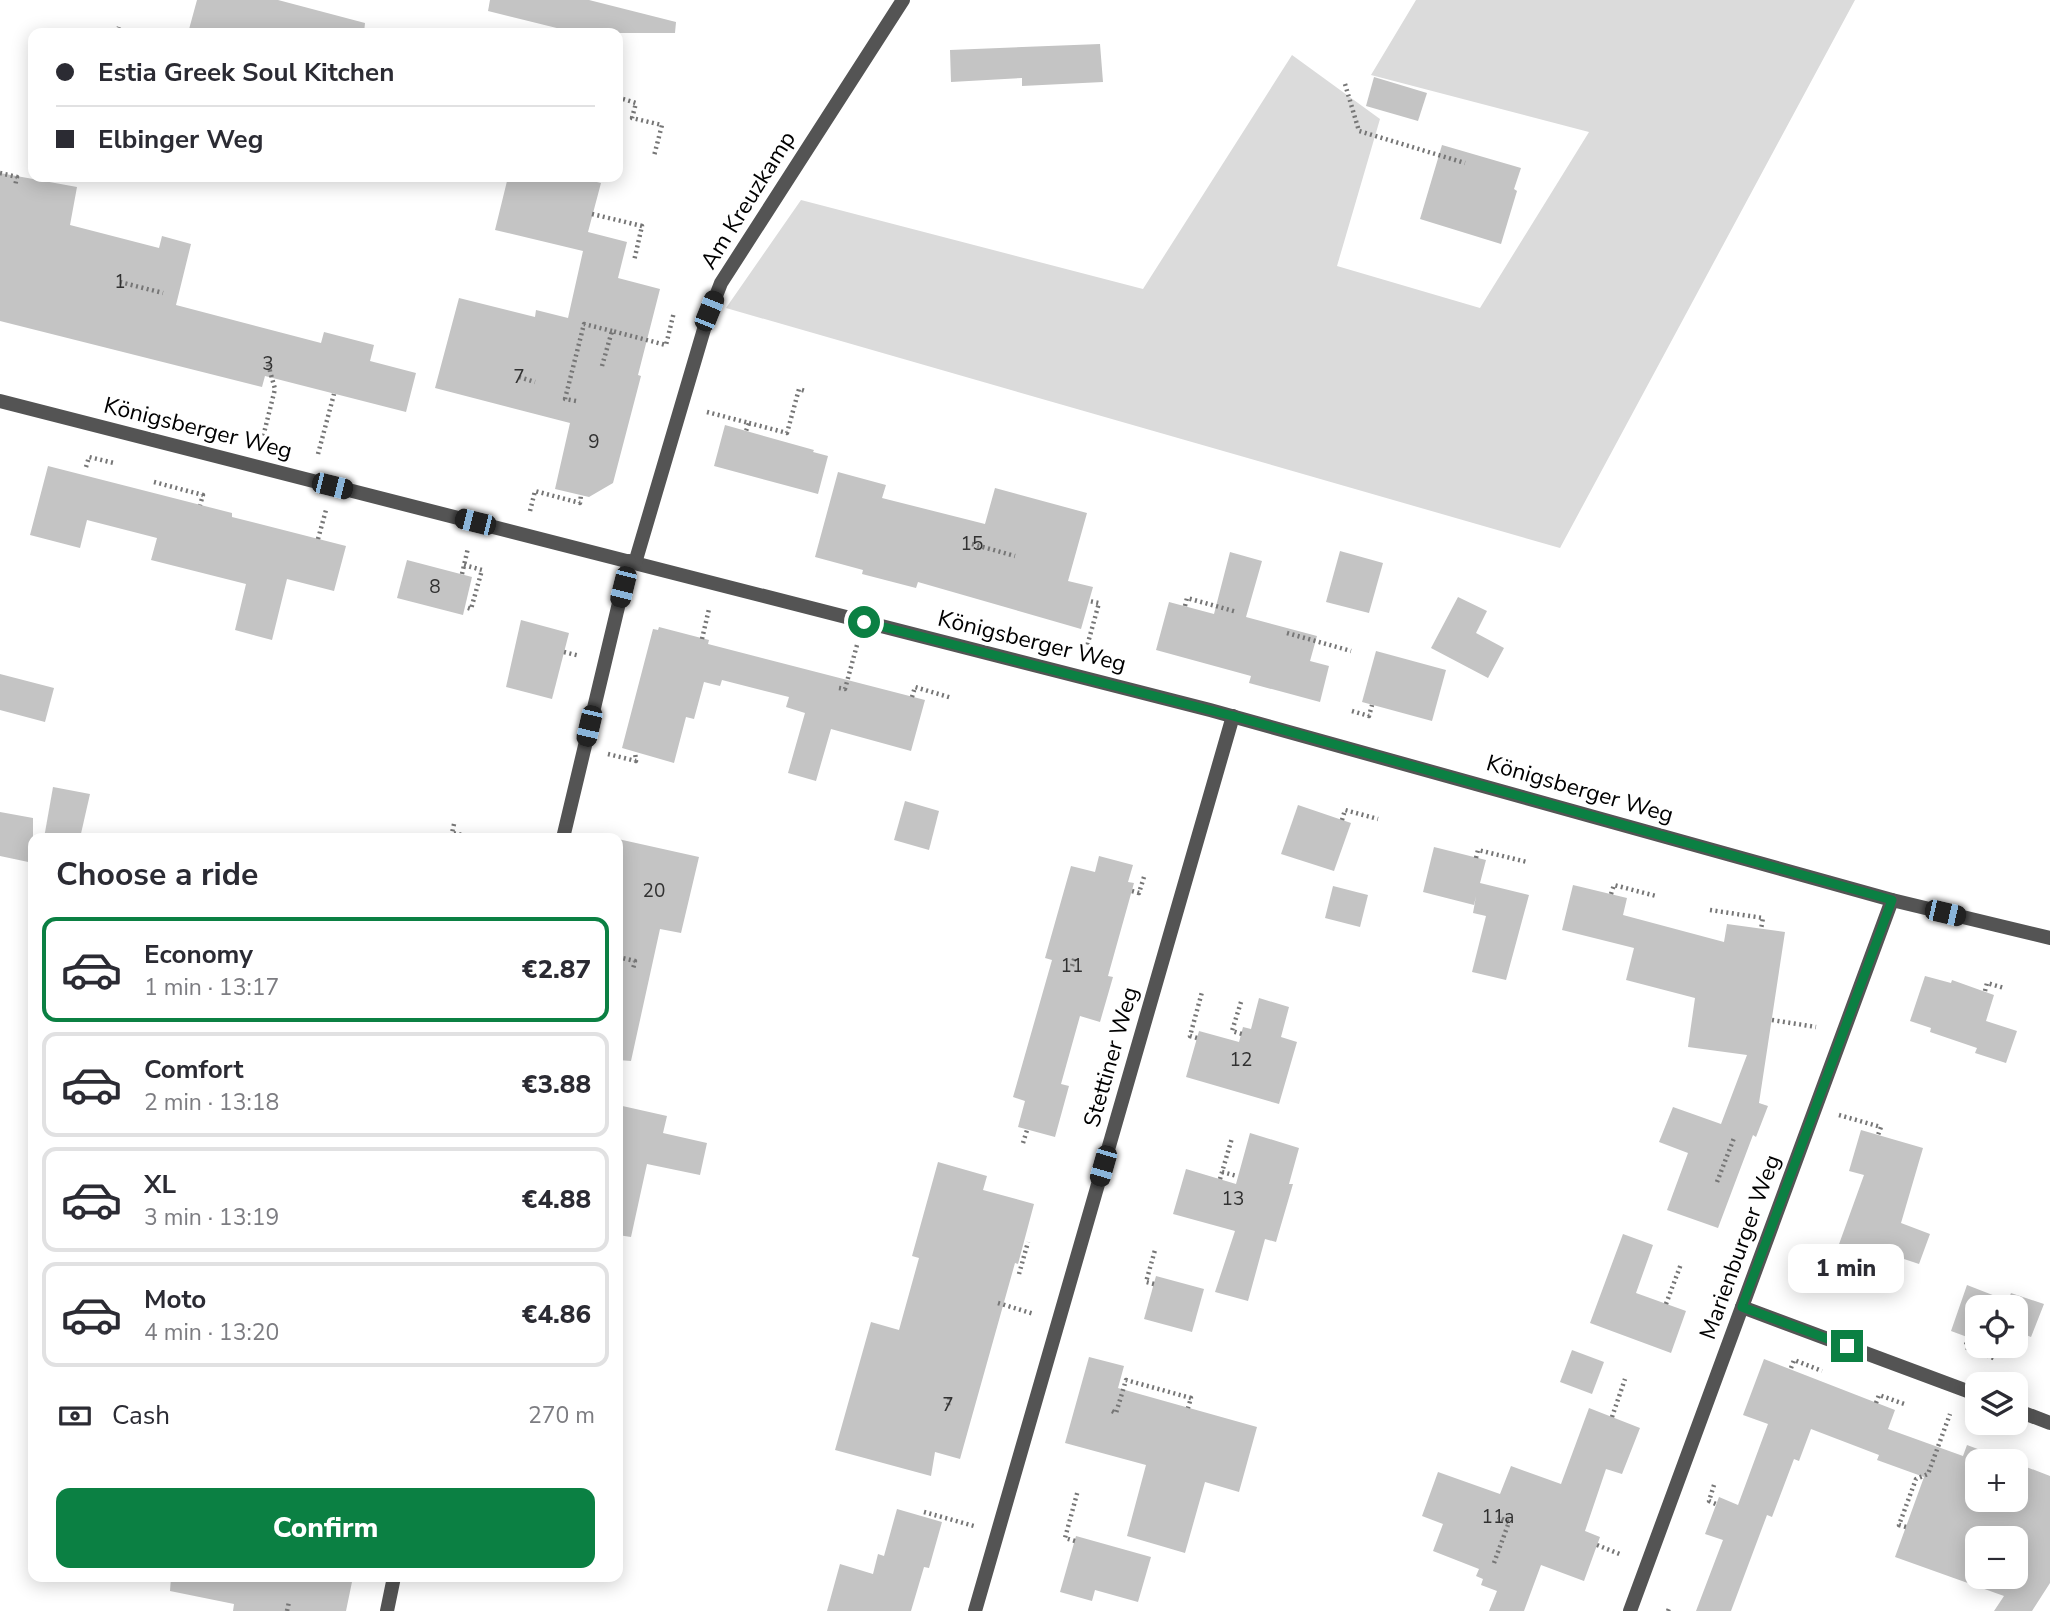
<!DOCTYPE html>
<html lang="en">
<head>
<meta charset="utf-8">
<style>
	:root { --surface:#fff; --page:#f2f2f3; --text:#2b2b33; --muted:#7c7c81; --line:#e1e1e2; --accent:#0b8043 }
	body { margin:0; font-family:"Nunito Sans",sans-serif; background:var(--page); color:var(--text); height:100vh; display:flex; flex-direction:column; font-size:26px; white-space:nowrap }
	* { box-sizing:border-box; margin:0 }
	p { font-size:23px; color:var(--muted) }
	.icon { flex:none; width:38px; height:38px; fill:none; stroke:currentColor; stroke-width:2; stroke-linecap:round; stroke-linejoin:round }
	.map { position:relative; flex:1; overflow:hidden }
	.drawer { position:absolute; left:28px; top:833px; width:595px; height:749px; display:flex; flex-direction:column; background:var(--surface); border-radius:14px; box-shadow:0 4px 18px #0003 }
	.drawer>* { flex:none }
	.guide { position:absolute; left:28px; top:28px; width:595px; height:154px; border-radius:14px; box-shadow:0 4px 18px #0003; display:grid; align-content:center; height:154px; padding:0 28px; background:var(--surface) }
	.controls { position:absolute; left:1965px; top:1295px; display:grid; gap:14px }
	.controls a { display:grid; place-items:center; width:63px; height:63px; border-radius:14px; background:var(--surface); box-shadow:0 4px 18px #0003; font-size:35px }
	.end { position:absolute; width:32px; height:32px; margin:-16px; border:9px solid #0b8043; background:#fff; box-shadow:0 0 0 4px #fff }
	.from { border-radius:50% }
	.bubble { position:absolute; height:49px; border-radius:14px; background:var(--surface); box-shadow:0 4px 18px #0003; font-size:23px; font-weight:800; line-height:49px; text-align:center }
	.car { position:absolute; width:21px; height:42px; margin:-21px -10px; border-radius:9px; box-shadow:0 0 5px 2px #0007; background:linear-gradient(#222 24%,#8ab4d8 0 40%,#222 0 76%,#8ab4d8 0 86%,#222 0) }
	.guide b { display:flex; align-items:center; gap:24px; height:66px; font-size:26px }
	.guide b+b { border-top:2px solid var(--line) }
	.guide i { width:18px; height:18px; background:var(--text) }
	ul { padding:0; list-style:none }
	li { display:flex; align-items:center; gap:21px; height:105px; margin:0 14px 10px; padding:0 14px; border:4px solid var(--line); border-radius:14px }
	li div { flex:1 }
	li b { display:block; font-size:26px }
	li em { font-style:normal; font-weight:800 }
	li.on { border-color:var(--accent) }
	li>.icon { width:63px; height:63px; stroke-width:1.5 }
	h2 { padding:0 28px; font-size:32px; line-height:84px }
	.pay { display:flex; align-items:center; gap:18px; height:77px; padding:0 28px; font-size:26px }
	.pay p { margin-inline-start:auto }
	.action { display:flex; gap:14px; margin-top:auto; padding:14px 28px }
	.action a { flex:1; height:80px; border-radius:14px; background:var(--accent); color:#fff; font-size:28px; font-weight:800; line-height:80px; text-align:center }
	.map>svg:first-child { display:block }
	.green { fill:#dbdbdb }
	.building { fill:#c4c4c4; fill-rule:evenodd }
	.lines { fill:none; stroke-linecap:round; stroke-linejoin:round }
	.path { stroke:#767676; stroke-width:4.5; stroke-dasharray:2 3.5; stroke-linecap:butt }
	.street { stroke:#545454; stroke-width:14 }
	.route { stroke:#0b8043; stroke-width:9 }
	.labels { text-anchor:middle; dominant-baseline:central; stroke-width:7; stroke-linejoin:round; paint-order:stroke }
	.number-label { font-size:19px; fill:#313131 }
	.street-label { font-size:23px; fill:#000; stroke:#fff }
</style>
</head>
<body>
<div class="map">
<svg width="2050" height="1611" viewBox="0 0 2050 1611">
	<rect width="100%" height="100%" fill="#fff"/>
	<polygon class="green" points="1416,0 1855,0 1560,548 726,308 801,200 1143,289 1292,55 1380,119 1337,266 1480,308 1589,132 1371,75"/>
	<g class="building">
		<polygon points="197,0 278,0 365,23 364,33 188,33"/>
		<polygon points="490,0 589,0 676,22 675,33 577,33 488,11"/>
		<polygon points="1100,44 1103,82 1022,86 1022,78 951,82 950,50"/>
		<polygon points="1374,77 1427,93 1418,121 1366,106"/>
		<polygon points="1442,145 1521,168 1514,189 1517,191 1501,244 1420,219"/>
		<polygon points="0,173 77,187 70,225 159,248 162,236 191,244 176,305 321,343 324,332 374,345 370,361 416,373 406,412 265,376 262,387 0,321"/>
		<polygon points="508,177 576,177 601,183 588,232 627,242 618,278 660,289 638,375 641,376 613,483 589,497 555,489 570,423 435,388 459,298 535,317 536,310 568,318 583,251 495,230"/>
		<polygon points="725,425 814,450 813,452 828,456 818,494 714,466"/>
		<polygon points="48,466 232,513 232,517 346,546 334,591 287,579 272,640 235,630 246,584 151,560 157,538 87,520 80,548 30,535"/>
		<polygon points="838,472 886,485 882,498 985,524 995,488 1087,513 1068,581 1093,587 1081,629 918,582 916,588 862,574 863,570 815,557"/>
		<polygon points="1340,551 1383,563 1369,613 1326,602"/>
		<polygon points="1230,552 1262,561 1246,617 1317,636 1310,661 1329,666 1320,702 1249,683 1251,676 1156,650 1169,602 1214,614"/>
		<polygon points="407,560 472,577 463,615 397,598"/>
		<polygon points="1458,597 1487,611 1476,633 1504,648 1488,678 1431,648"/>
		<polygon points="521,620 569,633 552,699 506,687"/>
		<polygon points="659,627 709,640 708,644 925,700 911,751 831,729 816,781 788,773 805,713 786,707 789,697 722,680 720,686 704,682 694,719 686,717 674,763 622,748 653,629 658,630"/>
		<polygon points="1376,651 1446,670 1432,721 1362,702"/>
		<polygon points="0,674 54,688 45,722 0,710"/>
		<polygon points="53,787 90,794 80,838 44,838"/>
		<polygon points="905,801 939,811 929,850 894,840"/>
		<polygon points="1298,805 1351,823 1334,871 1281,854"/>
		<polygon points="0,812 33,818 33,863 0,856"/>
		<polygon points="618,839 699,857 681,933 660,929 631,1061 618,1060"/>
		<polygon points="1434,847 1486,860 1480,883 1529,895 1506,980 1472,972 1486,916 1473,913 1476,896 1474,905 1423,892"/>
		<polygon points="1099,856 1133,865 1128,882 1134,883 1108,976 1113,977 1100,1022 1080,1016 1061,1084 1069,1086 1055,1137 1018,1127 1025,1101 1013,1097 1052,960 1045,958 1071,866 1095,872"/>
		<polygon points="1573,885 1627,898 1623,915 1724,942 1727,924 1785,932 1759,1103 1768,1106 1756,1137 1753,1135 1718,1228 1667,1210 1688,1153 1659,1142 1673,1107 1721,1124 1747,1055 1688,1047 1695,998 1626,980 1634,948 1562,930"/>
		<polygon points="1333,886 1368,895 1360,927 1325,918"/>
		<polygon points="1925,976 1951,983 1952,980 1994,995 1986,1021 2017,1031 2006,1063 1975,1053 1977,1048 1930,1032 1931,1028 1910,1021"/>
		<polygon points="1259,998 1289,1007 1281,1037 1297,1042 1279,1104 1186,1077 1199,1031 1239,1042 1243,1027 1251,1029"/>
		<polygon points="618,1105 667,1116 663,1133 707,1143 700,1175 647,1164 631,1237 618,1235"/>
		<polygon points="1861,1130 1923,1148 1901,1223 1930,1234 1919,1264 1889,1254 1881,1275 1834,1258 1864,1175 1849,1171"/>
		<polygon points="1250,1133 1299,1148 1289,1184 1293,1184 1276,1242 1265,1239 1248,1301 1215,1292 1235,1231 1173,1214 1186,1169 1236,1184"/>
		<polygon points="938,1162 987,1176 983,1190 1034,1204 1018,1264 1015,1263 960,1459 935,1452 931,1476 835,1450 871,1322 899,1330 919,1258 912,1256"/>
		<polygon points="1623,1234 1653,1245 1636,1293 1686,1311 1671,1353 1590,1323"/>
		<polygon points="1156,1276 1204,1289 1192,1332 1144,1319"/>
		<polygon points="1967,1285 2008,1301 2011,1293 2044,1304 2031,1337 2016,1331 2016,1307 1978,1307 1978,1341 1951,1331"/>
		<polygon points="1572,1350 1604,1362 1592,1394 1560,1382"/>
		<polygon points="1089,1357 1124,1366 1118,1388 1257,1427 1239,1492 1205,1482 1185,1553 1127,1536 1146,1465 1065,1443"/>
		<path d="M1764,1359L1895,1410L1888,1429L1963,1456L1967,1445L2010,1461H1978V1500H2016V1463L2050,1476V1583L2032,1611H1994L2004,1596L1895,1557L1924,1477L1877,1460L1879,1455L1811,1429L1799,1461L1794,1459L1772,1517L1767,1515L1731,1611H1696L1723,1540L1705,1534L1719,1497L1738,1505L1768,1424L1743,1415ZM1978,1538H2016V1577H1978Z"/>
		<polygon points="1589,1408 1640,1428 1622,1474 1606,1469 1585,1531 1600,1537 1584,1581 1541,1565 1524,1611 1489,1611 1497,1591 1481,1585 1483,1579 1476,1576 1479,1569 1433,1551 1443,1524 1422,1516 1438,1472 1500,1494 1511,1466 1561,1484"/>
		<polygon points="897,1509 942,1522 929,1568 924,1567 911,1611 827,1611 840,1564 873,1574 878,1554 884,1556"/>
		<polygon points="1076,1536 1151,1557 1138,1602 1095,1590 1092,1601 1060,1592"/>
		<polygon points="171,1577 353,1577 346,1611 233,1611 234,1604 170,1591"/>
	</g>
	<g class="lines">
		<g class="path">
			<polyline points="117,33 119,27"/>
			<polyline points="1345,84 1359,131 1465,163"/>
			<polyline points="623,99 636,103 632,118 662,125 654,156"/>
			<polyline points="0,173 17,177 15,186"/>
			<polyline points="592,214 642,226 634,261"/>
			<polyline points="120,282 163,293"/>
			<polyline points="602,366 612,331 666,345 674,312"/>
			<polyline points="519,377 535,382"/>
			<polyline points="576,401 565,399 584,324 612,331"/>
			<polyline points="707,412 749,423 746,431"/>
			<polyline points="749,423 787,433 799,389 805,391"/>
			<polyline points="262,441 275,389 268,364"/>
			<polyline points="318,454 334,394"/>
			<polyline points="86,467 89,457 114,463"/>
			<polyline points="154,482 203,495 200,505"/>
			<polyline points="530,511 535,491 580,503 581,495"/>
			<polyline points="318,539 326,510"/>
			<polyline points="972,544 1015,556"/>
			<polyline points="464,565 482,570 471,609 465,607"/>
			<polyline points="462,574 468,548"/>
			<polyline points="1185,606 1187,598 1237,612"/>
			<polyline points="1287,633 1351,651"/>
			<polyline points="702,639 709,609"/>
			<polyline points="1086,650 1099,603 1089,601"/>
			<polyline points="564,652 580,656"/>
			<polyline points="839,688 845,689 857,645"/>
			<polyline points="912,697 915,687 952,698"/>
			<polyline points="1352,711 1369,716 1372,705"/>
			<polyline points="608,754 636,761 635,752"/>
			<polyline points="1342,820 1345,810 1378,819"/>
			<polyline points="454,824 452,833 463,835 462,838"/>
			<polyline points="1476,858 1478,850 1527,862"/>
			<polyline points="1132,891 1139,893 1144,877"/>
			<polyline points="1611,894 1614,885 1656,896"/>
			<polyline points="1710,910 1763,918 1761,929"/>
			<polyline points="618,957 635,961 633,969"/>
			<polyline points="1072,966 1075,956"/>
			<polyline points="1985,991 1987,983 2004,988"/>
			<polyline points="1241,1002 1232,1031 1242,1034"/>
			<polyline points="1772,1020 1816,1027"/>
			<polyline points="1197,1038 1190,1036 1202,992"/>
			<polyline points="1839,1115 1881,1127 1878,1135"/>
			<polyline points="1023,1143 1027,1130"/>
			<polyline points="1222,1172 1237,1176"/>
			<polyline points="1220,1179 1232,1138"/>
			<polyline points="1717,1182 1734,1138"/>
			<polyline points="1869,1271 1865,1280 1885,1287"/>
			<polyline points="1019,1274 1028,1242"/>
			<polyline points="1154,1284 1146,1282 1155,1250"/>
			<polyline points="998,1303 1034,1314"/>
			<polyline points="1666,1304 1681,1264"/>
			<polyline points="1969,1338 1965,1347 1996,1359"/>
			<polyline points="1791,1368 1794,1360 1822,1371"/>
			<polyline points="1876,1403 1879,1395 1907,1405"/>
			<polyline points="948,1405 950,1395"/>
			<polyline points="1112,1411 1116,1413 1126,1380 1191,1398 1188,1408"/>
			<polyline points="1612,1417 1625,1379"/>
			<polyline points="1997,1457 2000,1450 2022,1458"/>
			<polyline points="1714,1485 1709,1501 1716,1504"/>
			<polyline points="924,1512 974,1526"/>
			<polyline points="1906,1527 1899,1525 1916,1479 1928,1474 1950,1414"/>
			<polyline points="1075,1541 1065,1538 1078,1490"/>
			<polyline points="1597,1545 1622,1555"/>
			<polyline points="1494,1563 1509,1522 1498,1517"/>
			<polyline points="287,1611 289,1602"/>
			<polyline points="1668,1611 1670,1606"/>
		</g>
		<g class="street">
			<polyline points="0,401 1210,710 1892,900 2050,938"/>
			<polyline points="635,563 707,319 721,283 903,0"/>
			<polyline points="563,838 629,561"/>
			<polyline points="1742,1307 1978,1395"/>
			<polyline points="2016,1410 2050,1423"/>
			<polyline points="387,1611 394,1577"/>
			<polyline points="975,1611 1233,716"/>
			<polyline points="1630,1611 1892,900"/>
		</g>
	</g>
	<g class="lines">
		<polyline class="route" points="864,622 1233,716 1892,900 1742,1307 1847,1346"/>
	</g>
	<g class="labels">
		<g class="number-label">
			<text x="120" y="282">1</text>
			<text x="268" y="364">3</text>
			<text x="519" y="377">7</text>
			<text x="594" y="442">9</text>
			<text x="972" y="544">15</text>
			<text x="435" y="587">8</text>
			<text x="654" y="891">20</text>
			<text x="1072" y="966">11</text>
			<text x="1241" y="1060">12</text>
			<text x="1233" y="1199">13</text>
			<text x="948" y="1405">7</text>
			<text x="1498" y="1517">11a</text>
		</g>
		<g class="street-label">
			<text transform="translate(748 200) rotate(-58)">Am Kreuzkamp</text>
			<text transform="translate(198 428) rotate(14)">Königsberger Weg</text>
			<text transform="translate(1032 641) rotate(14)">Königsberger Weg</text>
			<text transform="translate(1580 789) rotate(16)">Königsberger Weg</text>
			<text transform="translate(1111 1057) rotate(-74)">Stettiner Weg</text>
			<text transform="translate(1740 1247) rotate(-70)">Marienburger Weg</text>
		</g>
	</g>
</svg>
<div class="controls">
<a><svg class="icon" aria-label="locate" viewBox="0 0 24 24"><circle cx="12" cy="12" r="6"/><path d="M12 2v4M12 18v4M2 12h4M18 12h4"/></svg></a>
<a><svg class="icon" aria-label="layers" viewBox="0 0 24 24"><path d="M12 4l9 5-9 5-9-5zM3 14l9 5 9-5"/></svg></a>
<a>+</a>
<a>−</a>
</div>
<i class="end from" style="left:864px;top:622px"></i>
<i class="end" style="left:1847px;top:1346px"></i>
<div class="bubble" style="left:1788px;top:1244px;width:116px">1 min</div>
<i class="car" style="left:709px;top:311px;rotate:22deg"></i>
<i class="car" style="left:332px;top:486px;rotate:104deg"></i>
<i class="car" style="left:475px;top:522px;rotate:284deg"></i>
<i class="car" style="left:623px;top:587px;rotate:194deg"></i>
<i class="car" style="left:589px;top:726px;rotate:193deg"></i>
<i class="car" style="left:1945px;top:913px;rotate:103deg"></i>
<i class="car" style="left:1103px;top:1166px;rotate:196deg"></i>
<div class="guide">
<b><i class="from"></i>Estia Greek Soul Kitchen</b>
<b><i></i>Elbinger Weg</b>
</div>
<section class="drawer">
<h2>Choose a ride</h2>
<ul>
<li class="on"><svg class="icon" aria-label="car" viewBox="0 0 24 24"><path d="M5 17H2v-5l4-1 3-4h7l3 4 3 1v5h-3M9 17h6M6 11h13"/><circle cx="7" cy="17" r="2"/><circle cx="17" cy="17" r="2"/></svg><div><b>Economy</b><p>1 min · 13:17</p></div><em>€2.87</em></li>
<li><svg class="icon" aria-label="car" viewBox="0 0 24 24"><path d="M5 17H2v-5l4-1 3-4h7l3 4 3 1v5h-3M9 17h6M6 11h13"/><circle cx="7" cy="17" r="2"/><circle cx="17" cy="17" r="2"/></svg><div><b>Comfort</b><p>2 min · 13:18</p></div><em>€3.88</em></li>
<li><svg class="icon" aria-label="car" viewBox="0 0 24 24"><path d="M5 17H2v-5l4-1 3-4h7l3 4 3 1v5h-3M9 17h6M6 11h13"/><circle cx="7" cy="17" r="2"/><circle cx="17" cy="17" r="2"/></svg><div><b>XL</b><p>3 min · 13:19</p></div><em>€4.88</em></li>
<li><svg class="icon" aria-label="car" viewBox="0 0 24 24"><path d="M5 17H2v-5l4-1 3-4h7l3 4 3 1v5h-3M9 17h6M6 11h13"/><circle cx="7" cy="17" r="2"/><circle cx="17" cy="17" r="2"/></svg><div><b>Moto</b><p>4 min · 13:20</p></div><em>€4.86</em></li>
</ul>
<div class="pay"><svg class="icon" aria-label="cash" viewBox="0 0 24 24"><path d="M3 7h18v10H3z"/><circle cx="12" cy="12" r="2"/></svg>Cash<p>270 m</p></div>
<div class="action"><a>Confirm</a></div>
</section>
</div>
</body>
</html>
